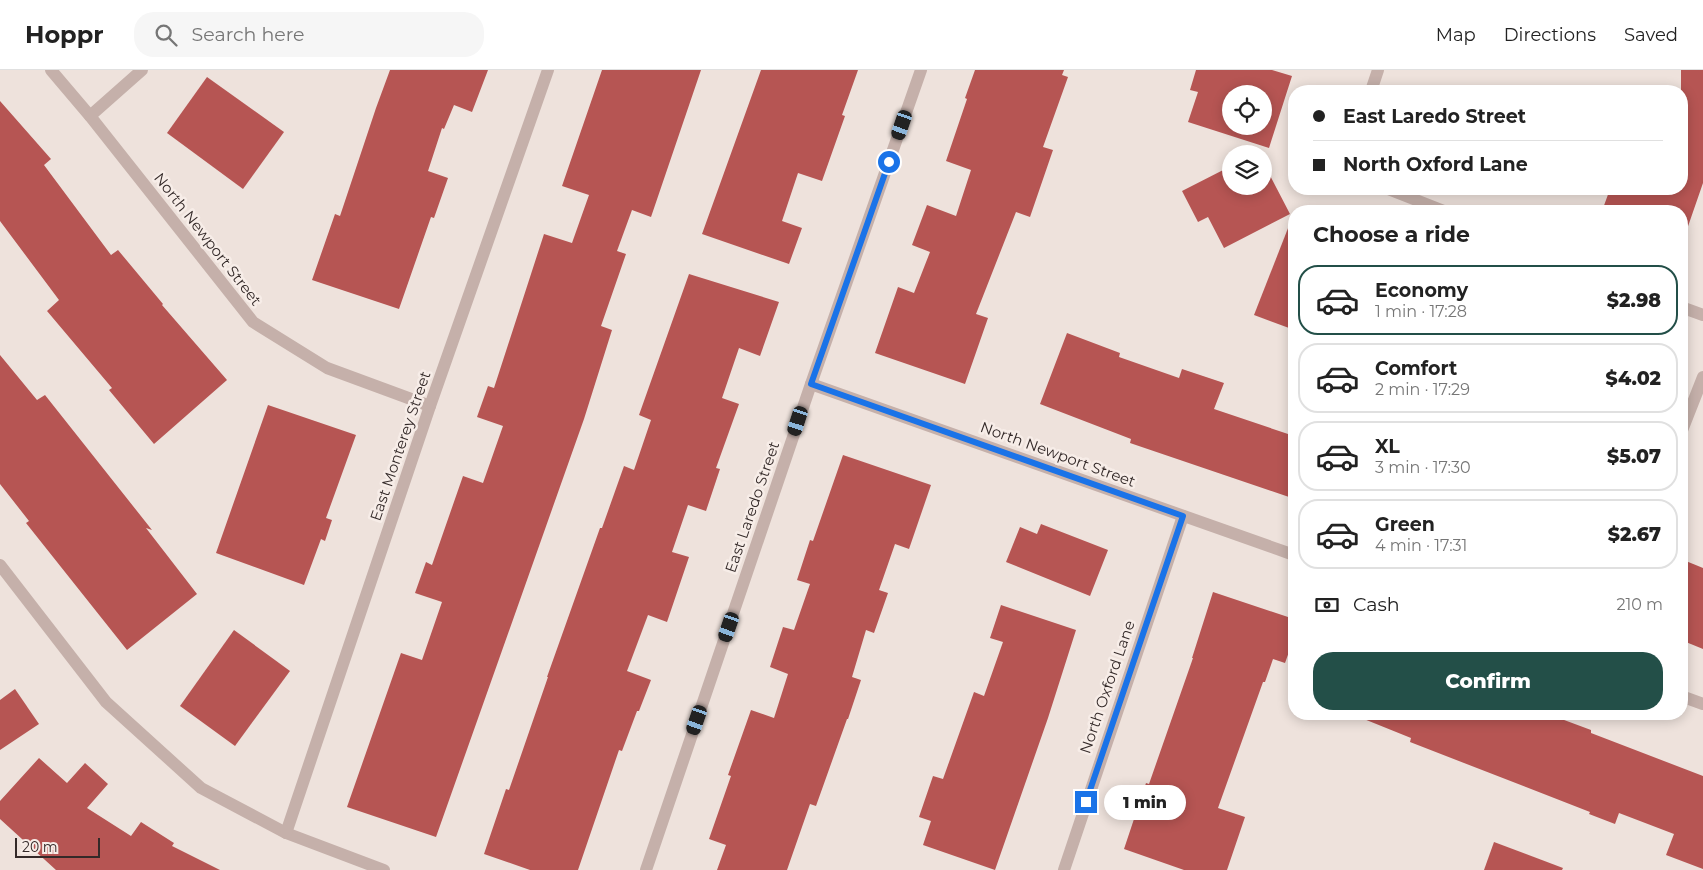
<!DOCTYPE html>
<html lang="en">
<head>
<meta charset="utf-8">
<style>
	:root { --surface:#fff; --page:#f6f6f6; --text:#222; --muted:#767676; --line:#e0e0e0; --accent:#234f48 }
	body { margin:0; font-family:Montserrat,sans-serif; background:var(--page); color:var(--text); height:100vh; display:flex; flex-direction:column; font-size:19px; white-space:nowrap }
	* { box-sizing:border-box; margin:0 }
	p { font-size:16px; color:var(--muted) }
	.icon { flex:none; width:28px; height:28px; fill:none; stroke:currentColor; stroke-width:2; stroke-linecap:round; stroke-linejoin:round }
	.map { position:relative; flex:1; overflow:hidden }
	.panel { position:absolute; left:1288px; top:135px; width:400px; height:515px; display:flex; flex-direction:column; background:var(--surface); border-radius:20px; box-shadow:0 2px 12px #0003 }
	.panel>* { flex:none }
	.banner { position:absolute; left:1288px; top:15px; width:400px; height:110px; border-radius:20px; box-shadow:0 2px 12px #0003; display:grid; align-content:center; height:110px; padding:0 25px; background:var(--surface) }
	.buttons { position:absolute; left:1222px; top:15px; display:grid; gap:10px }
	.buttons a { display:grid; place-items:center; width:50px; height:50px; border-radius:50%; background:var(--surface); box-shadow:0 2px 12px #0003; font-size:25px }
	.scale { position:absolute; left:15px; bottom:12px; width:85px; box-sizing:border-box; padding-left:5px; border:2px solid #332928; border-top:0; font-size:14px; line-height:18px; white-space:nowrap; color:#332928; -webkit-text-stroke:4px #f7ede8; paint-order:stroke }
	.end { position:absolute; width:22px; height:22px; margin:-11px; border:6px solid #1a73e8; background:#fff; box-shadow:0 0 0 2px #fff }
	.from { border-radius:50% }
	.bubble { position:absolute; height:35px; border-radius:18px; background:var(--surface); box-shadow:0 2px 12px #0003; font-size:16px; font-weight:800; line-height:35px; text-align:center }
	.car { position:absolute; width:15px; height:30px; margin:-15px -8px; border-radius:6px; box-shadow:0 0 4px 1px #0007; background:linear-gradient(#222 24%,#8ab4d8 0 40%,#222 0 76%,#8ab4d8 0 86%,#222 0) }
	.banner b { display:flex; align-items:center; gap:18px; height:48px; font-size:19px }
	.banner b+b { border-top:1px solid var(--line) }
	.banner i { width:12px; height:12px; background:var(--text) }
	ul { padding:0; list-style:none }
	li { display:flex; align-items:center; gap:15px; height:70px; margin:0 10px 8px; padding:0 15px; border:2px solid var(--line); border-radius:20px }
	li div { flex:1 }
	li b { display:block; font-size:19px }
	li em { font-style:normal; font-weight:800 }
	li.on { border-color:var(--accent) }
	li>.icon { width:45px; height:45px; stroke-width:1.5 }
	h2 { padding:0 25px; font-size:22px; line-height:60px }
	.pay { display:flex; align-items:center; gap:12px; height:55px; padding:0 25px; font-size:19px }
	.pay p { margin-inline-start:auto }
	.primary-button { display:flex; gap:10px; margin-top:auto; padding:10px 25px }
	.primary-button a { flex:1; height:58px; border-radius:20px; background:var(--accent); color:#fff; font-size:20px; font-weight:800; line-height:58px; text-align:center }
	header { display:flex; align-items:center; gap:30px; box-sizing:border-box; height:70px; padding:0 25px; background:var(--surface); border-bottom:1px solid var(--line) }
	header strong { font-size:24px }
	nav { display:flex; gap:28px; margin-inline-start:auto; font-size:18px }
	.search { width:350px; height:45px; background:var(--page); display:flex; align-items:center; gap:12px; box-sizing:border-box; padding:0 18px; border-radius:20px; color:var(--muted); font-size:19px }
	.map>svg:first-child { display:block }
	.building { fill:#b65553; fill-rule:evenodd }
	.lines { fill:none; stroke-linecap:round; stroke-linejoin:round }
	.street { stroke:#c5b0aa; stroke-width:12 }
	.route { stroke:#1a73e8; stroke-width:6 }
	.labels { text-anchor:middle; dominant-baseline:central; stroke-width:5; stroke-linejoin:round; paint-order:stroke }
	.street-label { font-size:15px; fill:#332928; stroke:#f7ede8 }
</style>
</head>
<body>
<header>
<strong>Hoppr</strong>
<div class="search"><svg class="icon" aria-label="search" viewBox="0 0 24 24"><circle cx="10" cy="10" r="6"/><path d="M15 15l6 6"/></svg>Search here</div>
<nav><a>Map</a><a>Directions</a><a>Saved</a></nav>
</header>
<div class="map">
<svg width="1703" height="800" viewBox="0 0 1703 800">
	<rect width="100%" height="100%" fill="#eee2dc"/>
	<g class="building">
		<polygon points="390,0 488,0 472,42 454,35 444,59 442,58 428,101 448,108 434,148 431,147 399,239 312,210 335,144 340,146 376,38"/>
		<polygon points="602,0 701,0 651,147 632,140 617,181 626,184 601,256 612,260 584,349 436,767 347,737 401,583 422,590 442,532 415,523 426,492 432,495 463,406 483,413 503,356 477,347 488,316 494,318 544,164 572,173 589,125 562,116"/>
		<polygon points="761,0 858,0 842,45 845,46 822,111 798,103 782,151 802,158 789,194 702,164"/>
		<polygon points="975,0 1064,0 1062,5 1068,7 1043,77 1053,80 1030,147 1016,142 976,244 988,248 965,314 875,283 898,217 914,223 930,182 912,175 927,135 956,146 971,100 946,91 967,29 965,28"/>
		<path d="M1196,0H1272L1292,6L1269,78L1188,52L1198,22L1190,20ZM1231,24H1264V56H1231Z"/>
		<polygon points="1681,0 1703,0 1703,113 1685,165 1681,164 1681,141 1602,141 1610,119 1681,119"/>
		<polygon points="207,7 284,62 243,119 167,63"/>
		<polygon points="0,31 51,89 44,95 111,185 118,180 163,234 162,235 227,310 154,374 109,320 112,318 47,241 59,230 0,151"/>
		<polygon points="1264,94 1290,144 1224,178 1208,147 1198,152 1182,121 1231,96 1231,116 1264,116"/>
		<polygon points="1292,148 1294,148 1294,244 1289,258 1254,245"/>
		<polygon points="689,204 779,232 760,286 739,278 722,328 739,334 716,398 720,399 706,441 688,435 672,482 689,487 667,552 648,545 627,601 651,610 639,641 637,641 622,681 619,680 578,800 530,800 484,784 506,719 509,720 548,607 547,607 600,458 602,458 624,396 634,400 651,350 639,345"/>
		<polygon points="1067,263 1120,283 1119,287 1179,308 1182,299 1224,313 1214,339 1294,366 1294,413 1289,427 1130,373 1131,369 1040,334"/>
		<polygon points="0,285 37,330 45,325 152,460 146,458 197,524 127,580 26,453 29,451 0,414"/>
		<polygon points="268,335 356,365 326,448 332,450 325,471 321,469 304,515 216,483"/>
		<polygon points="843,385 931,415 909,479 895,474 879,520 888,523 874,563 866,560 852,607 861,610 848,649 847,649 816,736 810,734 787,800 717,800 726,775 709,769 731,706 728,705 751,640 774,648 788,604 770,597 783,557 794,560 810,514 797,510 810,470 813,471"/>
		<polygon points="1041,454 1108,480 1090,526 1006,492 1020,457 1037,464"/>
		<polygon points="1681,489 1703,498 1703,579 1681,570"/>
		<polygon points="1213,522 1294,549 1294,568 1285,593 1273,589 1265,612 1263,612 1218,738 1245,747 1227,800 1184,800 1124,779 1146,713 1149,714 1193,588 1192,588"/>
		<polygon points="1001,535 1076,560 1048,648 995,800 923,775 931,751 919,747 933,706 943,709 974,622 984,626 1003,572 990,568"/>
		<polygon points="234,560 290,601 235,676 180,636"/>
		<polygon points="15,619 39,654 0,680 0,630"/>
		<polygon points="1354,644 1548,644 1591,660 1591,663 1703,706 1703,799 1666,785 1674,764 1619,743 1615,754 1589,744 1590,742 1410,672 1411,668 1354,645"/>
		<polygon points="39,688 67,713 85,693 108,714 87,738 131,766 141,752 174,773 172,776 220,800 56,800 0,749 0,731"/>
		<polygon points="1494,772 1563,798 1562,800 1484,800"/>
	</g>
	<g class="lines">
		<g class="street">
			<polyline points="51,0 90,46 253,252 327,298 430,336"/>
			<polyline points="1371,21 1378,0"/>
			<polyline points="90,46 142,0"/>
			<polyline points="1388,119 1444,141"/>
			<polyline points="1681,237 1703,245"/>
			<polyline points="811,314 1294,485"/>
			<polyline points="1681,363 1703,307"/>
			<polyline points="0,495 106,632 201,718 286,763 384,800"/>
			<polyline points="1681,626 1703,634"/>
			<polyline points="286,763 430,336 548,0"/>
			<polyline points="646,800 811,314 921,0"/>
			<polyline points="1064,800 1183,446"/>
		</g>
	</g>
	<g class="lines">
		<polyline class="route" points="889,92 811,314 1183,446 1086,732"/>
	</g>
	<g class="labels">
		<g class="street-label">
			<text transform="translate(208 169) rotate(52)">North Newport Street</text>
			<text transform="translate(400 376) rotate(-71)">East Monterey Street</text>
			<text transform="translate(1058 384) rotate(20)">North Newport Street</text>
			<text transform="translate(752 437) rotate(-71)">East Laredo Street</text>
			<text transform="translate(1107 617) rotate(-71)">North Oxford Lane</text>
		</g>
	</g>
</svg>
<div class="buttons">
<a><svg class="icon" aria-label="locate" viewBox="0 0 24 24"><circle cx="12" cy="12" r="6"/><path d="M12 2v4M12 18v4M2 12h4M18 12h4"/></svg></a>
<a><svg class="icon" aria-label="layers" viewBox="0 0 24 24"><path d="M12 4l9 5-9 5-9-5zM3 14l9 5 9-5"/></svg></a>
</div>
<div class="scale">20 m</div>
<i class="end from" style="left:889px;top:92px"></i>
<i class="end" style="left:1086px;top:732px"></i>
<div class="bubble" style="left:1104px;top:715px;width:82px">1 min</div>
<i class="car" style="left:902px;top:55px;rotate:199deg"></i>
<i class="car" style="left:798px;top:351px;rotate:198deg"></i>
<i class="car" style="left:729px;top:557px;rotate:199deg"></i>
<i class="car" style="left:697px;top:650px;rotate:199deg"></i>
<div class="banner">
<b><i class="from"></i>East Laredo Street</b>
<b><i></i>North Oxford Lane</b>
</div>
<section class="panel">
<h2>Choose a ride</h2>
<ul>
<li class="on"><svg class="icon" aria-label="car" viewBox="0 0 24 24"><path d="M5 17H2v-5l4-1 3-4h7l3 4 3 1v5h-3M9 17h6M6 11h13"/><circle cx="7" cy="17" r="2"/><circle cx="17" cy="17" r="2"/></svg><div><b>Economy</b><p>1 min · 17:28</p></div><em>$2.98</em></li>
<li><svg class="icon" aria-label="car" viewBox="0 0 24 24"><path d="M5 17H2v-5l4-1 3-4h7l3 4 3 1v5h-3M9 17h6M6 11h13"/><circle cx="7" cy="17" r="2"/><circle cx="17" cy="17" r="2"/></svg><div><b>Comfort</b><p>2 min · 17:29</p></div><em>$4.02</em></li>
<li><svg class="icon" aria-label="car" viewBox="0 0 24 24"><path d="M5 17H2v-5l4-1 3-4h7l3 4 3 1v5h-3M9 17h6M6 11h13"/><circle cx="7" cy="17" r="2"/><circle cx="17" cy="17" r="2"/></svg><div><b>XL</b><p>3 min · 17:30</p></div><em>$5.07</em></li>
<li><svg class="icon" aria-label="car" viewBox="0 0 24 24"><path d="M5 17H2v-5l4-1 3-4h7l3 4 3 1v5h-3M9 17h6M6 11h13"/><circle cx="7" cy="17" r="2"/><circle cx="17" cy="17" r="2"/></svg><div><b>Green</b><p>4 min · 17:31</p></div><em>$2.67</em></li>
</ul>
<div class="pay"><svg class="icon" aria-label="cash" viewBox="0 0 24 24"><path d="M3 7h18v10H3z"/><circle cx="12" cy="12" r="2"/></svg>Cash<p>210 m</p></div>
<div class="primary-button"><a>Confirm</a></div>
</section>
</div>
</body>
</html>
